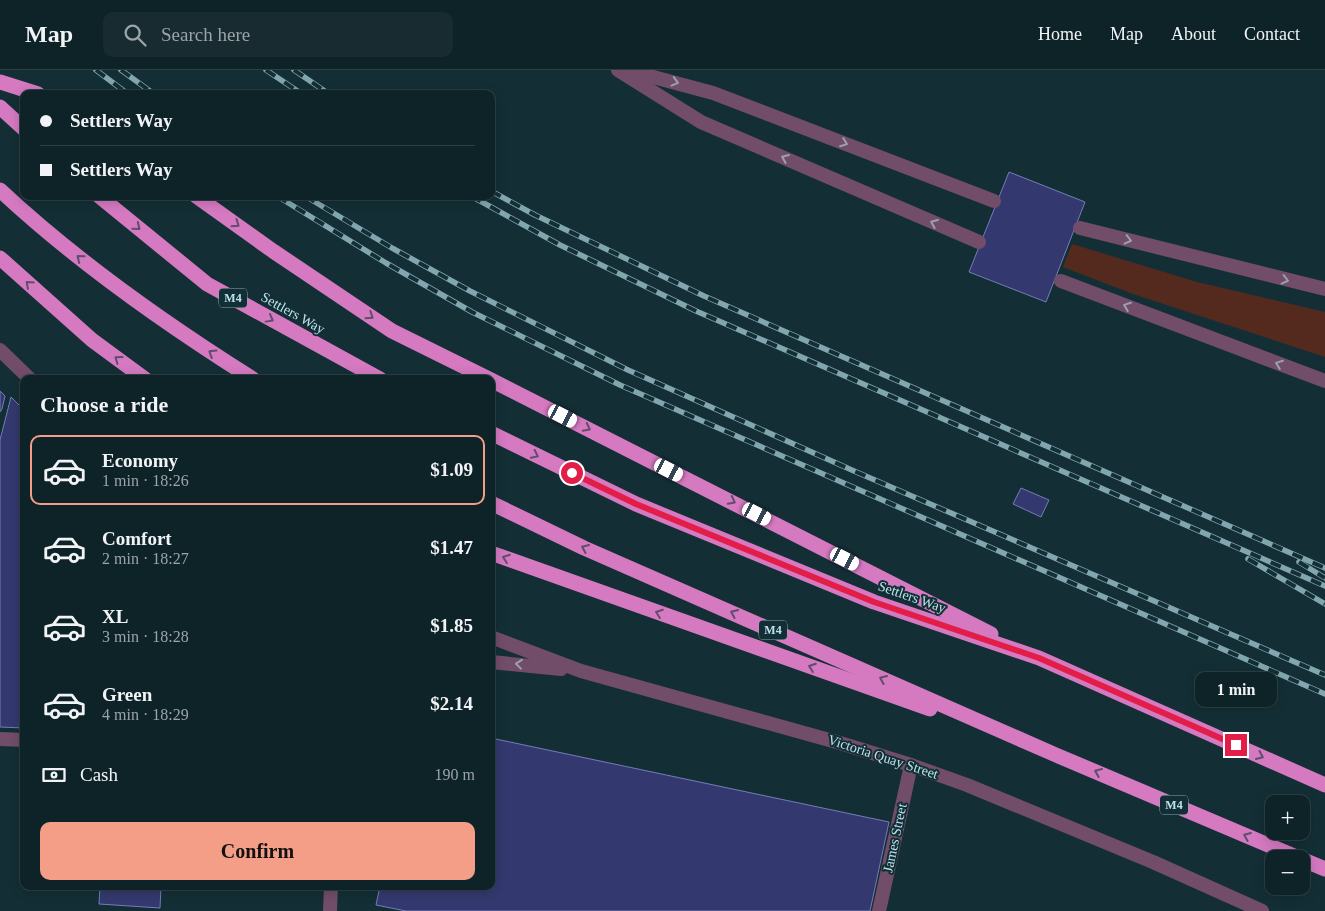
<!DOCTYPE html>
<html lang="en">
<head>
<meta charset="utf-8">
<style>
	:root { --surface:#0e2328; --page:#172b30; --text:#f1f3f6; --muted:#9ba4a8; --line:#2e4045; --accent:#f49e87 }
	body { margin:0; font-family:Georgia,serif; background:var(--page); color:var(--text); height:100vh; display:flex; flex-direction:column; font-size:19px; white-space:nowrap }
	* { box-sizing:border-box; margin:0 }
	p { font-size:16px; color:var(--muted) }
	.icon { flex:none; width:28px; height:28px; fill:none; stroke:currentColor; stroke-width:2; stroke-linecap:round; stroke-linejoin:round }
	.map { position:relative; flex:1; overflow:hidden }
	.panel { position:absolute; left:20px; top:305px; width:475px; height:515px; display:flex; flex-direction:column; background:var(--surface); border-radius:10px; box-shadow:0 2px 12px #0003,0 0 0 1px var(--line) }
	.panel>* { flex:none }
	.banner { position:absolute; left:20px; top:20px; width:475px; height:110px; border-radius:10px; box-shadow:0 2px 12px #0003,0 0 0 1px var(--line); display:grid; align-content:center; height:110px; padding:0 20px; background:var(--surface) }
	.tools { position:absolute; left:1265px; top:725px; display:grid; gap:10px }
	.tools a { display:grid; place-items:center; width:45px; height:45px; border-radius:10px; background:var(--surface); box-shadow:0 2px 12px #0003,0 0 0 1px var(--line); font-size:25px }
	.end { position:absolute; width:22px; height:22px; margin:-11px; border:6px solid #e11d48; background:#fff; box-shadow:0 0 0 2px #fff }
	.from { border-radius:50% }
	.bubble { position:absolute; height:35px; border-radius:10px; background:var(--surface); box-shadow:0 2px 12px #0003,0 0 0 1px var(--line); font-size:16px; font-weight:700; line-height:35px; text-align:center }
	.car { position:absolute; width:15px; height:30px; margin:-15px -8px; border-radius:6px; box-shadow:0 0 4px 1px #0007; background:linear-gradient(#fff 24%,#345 0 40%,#fff 0 76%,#345 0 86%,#fff 0) }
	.banner b { display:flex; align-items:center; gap:18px; height:48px; font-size:19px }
	.banner b+b { border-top:1px solid var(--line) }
	.banner i { width:12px; height:12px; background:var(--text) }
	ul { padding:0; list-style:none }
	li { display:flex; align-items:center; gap:15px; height:70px; margin:0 10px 8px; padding:0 10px; border:2px solid transparent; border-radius:10px }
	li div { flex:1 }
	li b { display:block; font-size:19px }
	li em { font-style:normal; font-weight:700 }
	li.selected { border-color:var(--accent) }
	li>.icon { width:45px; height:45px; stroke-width:1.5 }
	h2 { padding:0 20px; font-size:22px; line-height:60px }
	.pay { display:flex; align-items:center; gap:12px; height:55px; padding:0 20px; font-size:19px }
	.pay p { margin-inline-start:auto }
	.button { display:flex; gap:10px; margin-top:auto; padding:10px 20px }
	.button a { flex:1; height:58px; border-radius:10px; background:var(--accent); color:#111; font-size:20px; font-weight:700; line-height:58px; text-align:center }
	header { display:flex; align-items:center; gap:30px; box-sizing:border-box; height:70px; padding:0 25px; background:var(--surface); border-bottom:1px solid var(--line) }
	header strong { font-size:24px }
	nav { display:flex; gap:28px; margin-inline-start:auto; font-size:18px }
	.search { width:350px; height:45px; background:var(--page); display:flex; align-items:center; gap:12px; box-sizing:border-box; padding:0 18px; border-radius:10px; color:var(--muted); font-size:19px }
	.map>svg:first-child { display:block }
	.green { fill:#542a1f }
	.building { fill:#33396e; stroke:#737db8 }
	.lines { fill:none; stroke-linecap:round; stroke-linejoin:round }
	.service { stroke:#724d69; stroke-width:14 }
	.minor { stroke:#724d69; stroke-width:14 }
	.tertiary { stroke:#724d69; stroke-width:14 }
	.motorway { stroke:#d579c1; stroke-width:15 }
	.rail-casing { stroke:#82a6af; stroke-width:5.5 }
	.rail { stroke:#132f35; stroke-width:4; stroke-dasharray:11; stroke-linecap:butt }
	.oneway { stroke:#9a9fb2 }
	.oneway2 { stroke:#614d6d }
	.route { stroke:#e11d48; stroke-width:6 }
	.labels { text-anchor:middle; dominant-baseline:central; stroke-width:4; stroke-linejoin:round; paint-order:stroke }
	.shield { fill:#132f35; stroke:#88acb6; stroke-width:1 }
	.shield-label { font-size:12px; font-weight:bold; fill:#bae2ed }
	.street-label { font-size:14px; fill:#bae2ed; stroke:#132f35 }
</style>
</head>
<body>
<header>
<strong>Map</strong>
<div class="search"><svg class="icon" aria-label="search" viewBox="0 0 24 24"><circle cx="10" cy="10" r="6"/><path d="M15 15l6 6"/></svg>Search here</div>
<nav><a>Home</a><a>Map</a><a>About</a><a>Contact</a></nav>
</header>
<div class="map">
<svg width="1325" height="841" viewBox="0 0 1325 841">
	<rect width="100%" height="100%" fill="#132f35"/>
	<polygon class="green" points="1072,174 1197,212 1325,242 1325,287 1133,224 1063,197"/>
	<g class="building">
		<polygon points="1009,102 1085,132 1046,232 969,202"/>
		<polygon points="0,321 5,326 2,339 0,342"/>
		<polygon points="11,327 24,340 24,658 0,657 0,370"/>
		<polygon points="1021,418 1049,430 1041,447 1013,434"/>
		<polygon points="491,668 889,752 870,841 406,841 376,835 380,816 491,816"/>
		<polygon points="100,816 161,816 160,838 99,834"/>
	</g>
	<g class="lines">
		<g class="service">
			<polyline points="618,0 701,52 979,172"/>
			<polyline points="627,0 713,23 994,131"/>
			<polyline points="1080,158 1325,219"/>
			<polyline points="1061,211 1325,311"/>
		</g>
		<g class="minor">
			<polyline points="0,669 24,670"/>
			<polyline points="879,841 911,695"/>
		</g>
		<g class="tertiary">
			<polyline points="0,280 30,309"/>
			<polyline points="491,567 581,601 840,673 911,695 967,715 1153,792 1262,841"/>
			<polyline points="491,592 561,599"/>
			<polyline points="330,841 331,816"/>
		</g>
		<g class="motorway">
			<polyline points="0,12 38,24"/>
			<polyline points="0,37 24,59"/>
			<path d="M0,120C77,192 164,253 253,309"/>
			<polyline points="99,126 207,214 380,309"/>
			<polyline points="196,126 273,181 392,261 489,309"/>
			<polyline points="0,188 92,270 145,309"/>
			<polyline points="491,310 991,564"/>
			<polyline points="491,363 636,434 874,532 1039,588 1325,715"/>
			<polyline points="491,433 584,478 1056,685 1301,789"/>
			<polyline points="491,483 930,639"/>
			<polyline points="1301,789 1325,799"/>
		</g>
		<g class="rail-casing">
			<g id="rail">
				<polyline points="96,0 128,24"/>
				<polyline points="121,0 154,24"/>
				<polyline points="266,0 302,24"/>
				<polyline points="294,0 329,24"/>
				<polyline points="491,121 535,145 704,226 1325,498"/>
				<polyline points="277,126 386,193 472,242 620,315 1325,624"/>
				<polyline points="305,126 392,178 470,221 628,300 854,401 1325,605"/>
				<polyline points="471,126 560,175 696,241 1325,516"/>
				<polyline points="1248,489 1325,534"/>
				<polyline points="1299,492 1325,508"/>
			</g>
		</g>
		<use href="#rail" class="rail"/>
	</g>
	<defs><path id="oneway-chevron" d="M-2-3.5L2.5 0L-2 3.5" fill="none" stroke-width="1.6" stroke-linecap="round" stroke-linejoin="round" transform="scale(1.25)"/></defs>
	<g class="oneway">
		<use href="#oneway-chevron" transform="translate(675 12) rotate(15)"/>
		<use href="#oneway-chevron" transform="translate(844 73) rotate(21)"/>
		<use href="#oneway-chevron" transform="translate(785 88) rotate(-157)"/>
		<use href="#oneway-chevron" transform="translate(934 153) rotate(-157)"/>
		<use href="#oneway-chevron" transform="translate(1128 170) rotate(14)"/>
		<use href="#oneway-chevron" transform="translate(1285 210) rotate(14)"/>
		<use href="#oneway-chevron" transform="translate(1127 236) rotate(-159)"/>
		<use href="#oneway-chevron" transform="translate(1279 294) rotate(-159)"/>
		<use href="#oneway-chevron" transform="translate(519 594) rotate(-174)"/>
	</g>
	<g class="oneway2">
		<use href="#oneway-chevron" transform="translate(236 154) rotate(35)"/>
		<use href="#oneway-chevron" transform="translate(137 157) rotate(39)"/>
		<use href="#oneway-chevron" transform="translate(80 188) rotate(-141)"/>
		<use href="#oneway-chevron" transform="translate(29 214) rotate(-138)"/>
		<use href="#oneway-chevron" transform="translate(370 246) rotate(34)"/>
		<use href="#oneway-chevron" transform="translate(270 249) rotate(29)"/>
		<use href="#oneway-chevron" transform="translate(212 283) rotate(-148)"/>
		<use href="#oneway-chevron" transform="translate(118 289) rotate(-144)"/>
		<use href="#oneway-chevron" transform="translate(587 358) rotate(27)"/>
		<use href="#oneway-chevron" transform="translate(535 385) rotate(26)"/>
		<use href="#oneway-chevron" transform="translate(732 431) rotate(27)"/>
		<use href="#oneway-chevron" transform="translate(585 478) rotate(-156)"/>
		<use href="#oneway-chevron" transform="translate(506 488) rotate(-160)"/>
		<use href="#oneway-chevron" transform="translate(659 543) rotate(-160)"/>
		<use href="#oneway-chevron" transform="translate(734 543) rotate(-156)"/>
		<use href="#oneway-chevron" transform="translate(812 597) rotate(-160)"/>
		<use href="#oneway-chevron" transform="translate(883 609) rotate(-156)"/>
		<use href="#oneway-chevron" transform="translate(1260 686) rotate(24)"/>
		<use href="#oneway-chevron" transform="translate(1098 702) rotate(-157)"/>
		<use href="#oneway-chevron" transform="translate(1247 766) rotate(-157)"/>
	</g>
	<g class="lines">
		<polyline class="route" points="572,403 636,434 874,532 1039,588 1236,675"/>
	</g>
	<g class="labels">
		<g class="shield">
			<rect x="219" y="218.5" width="28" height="19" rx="4"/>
			<rect x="759" y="550.5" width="28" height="19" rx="4"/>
			<rect x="1160" y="725.5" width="28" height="19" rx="4"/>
		</g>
		<g class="shield-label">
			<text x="233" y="228">M4</text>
			<text x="773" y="560">M4</text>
			<text x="1174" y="735">M4</text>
		</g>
		<g class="street-label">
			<text transform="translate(293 243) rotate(29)">Settlers Way</text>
			<text transform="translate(912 527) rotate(19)">Settlers Way</text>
			<text transform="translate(883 687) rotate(18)">Victoria Quay Street</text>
			<text transform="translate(895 768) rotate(-78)">James Street</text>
		</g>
	</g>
</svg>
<div class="tools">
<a>+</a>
<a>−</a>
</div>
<i class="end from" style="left:572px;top:403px"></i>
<i class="end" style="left:1236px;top:675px"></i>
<div class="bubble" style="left:1195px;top:602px;width:82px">1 min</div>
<i class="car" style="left:563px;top:346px;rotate:117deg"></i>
<i class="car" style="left:669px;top:400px;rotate:117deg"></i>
<i class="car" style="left:757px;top:444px;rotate:117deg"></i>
<i class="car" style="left:845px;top:489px;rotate:117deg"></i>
<div class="banner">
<b><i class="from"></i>Settlers Way</b>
<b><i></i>Settlers Way</b>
</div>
<section class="panel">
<h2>Choose a ride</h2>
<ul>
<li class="selected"><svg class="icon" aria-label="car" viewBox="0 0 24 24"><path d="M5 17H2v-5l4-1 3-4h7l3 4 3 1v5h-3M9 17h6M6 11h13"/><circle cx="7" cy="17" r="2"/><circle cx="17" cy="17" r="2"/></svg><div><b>Economy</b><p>1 min · 18:26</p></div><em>$1.09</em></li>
<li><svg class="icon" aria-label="car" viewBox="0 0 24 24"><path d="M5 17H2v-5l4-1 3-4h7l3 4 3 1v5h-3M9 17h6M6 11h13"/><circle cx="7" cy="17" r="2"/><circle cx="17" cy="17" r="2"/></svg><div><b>Comfort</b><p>2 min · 18:27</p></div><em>$1.47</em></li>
<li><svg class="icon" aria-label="car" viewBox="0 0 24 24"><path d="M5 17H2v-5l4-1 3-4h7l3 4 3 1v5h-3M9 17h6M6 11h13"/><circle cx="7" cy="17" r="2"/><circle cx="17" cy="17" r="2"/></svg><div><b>XL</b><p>3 min · 18:28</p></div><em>$1.85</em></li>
<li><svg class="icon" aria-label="car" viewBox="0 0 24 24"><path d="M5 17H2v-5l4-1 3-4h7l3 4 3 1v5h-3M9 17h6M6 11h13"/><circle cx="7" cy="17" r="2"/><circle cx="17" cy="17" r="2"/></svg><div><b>Green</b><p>4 min · 18:29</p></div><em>$2.14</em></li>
</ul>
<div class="pay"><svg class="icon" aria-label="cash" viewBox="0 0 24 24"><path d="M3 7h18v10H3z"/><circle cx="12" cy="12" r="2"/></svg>Cash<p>190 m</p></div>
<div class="button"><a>Confirm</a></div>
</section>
</div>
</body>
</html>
